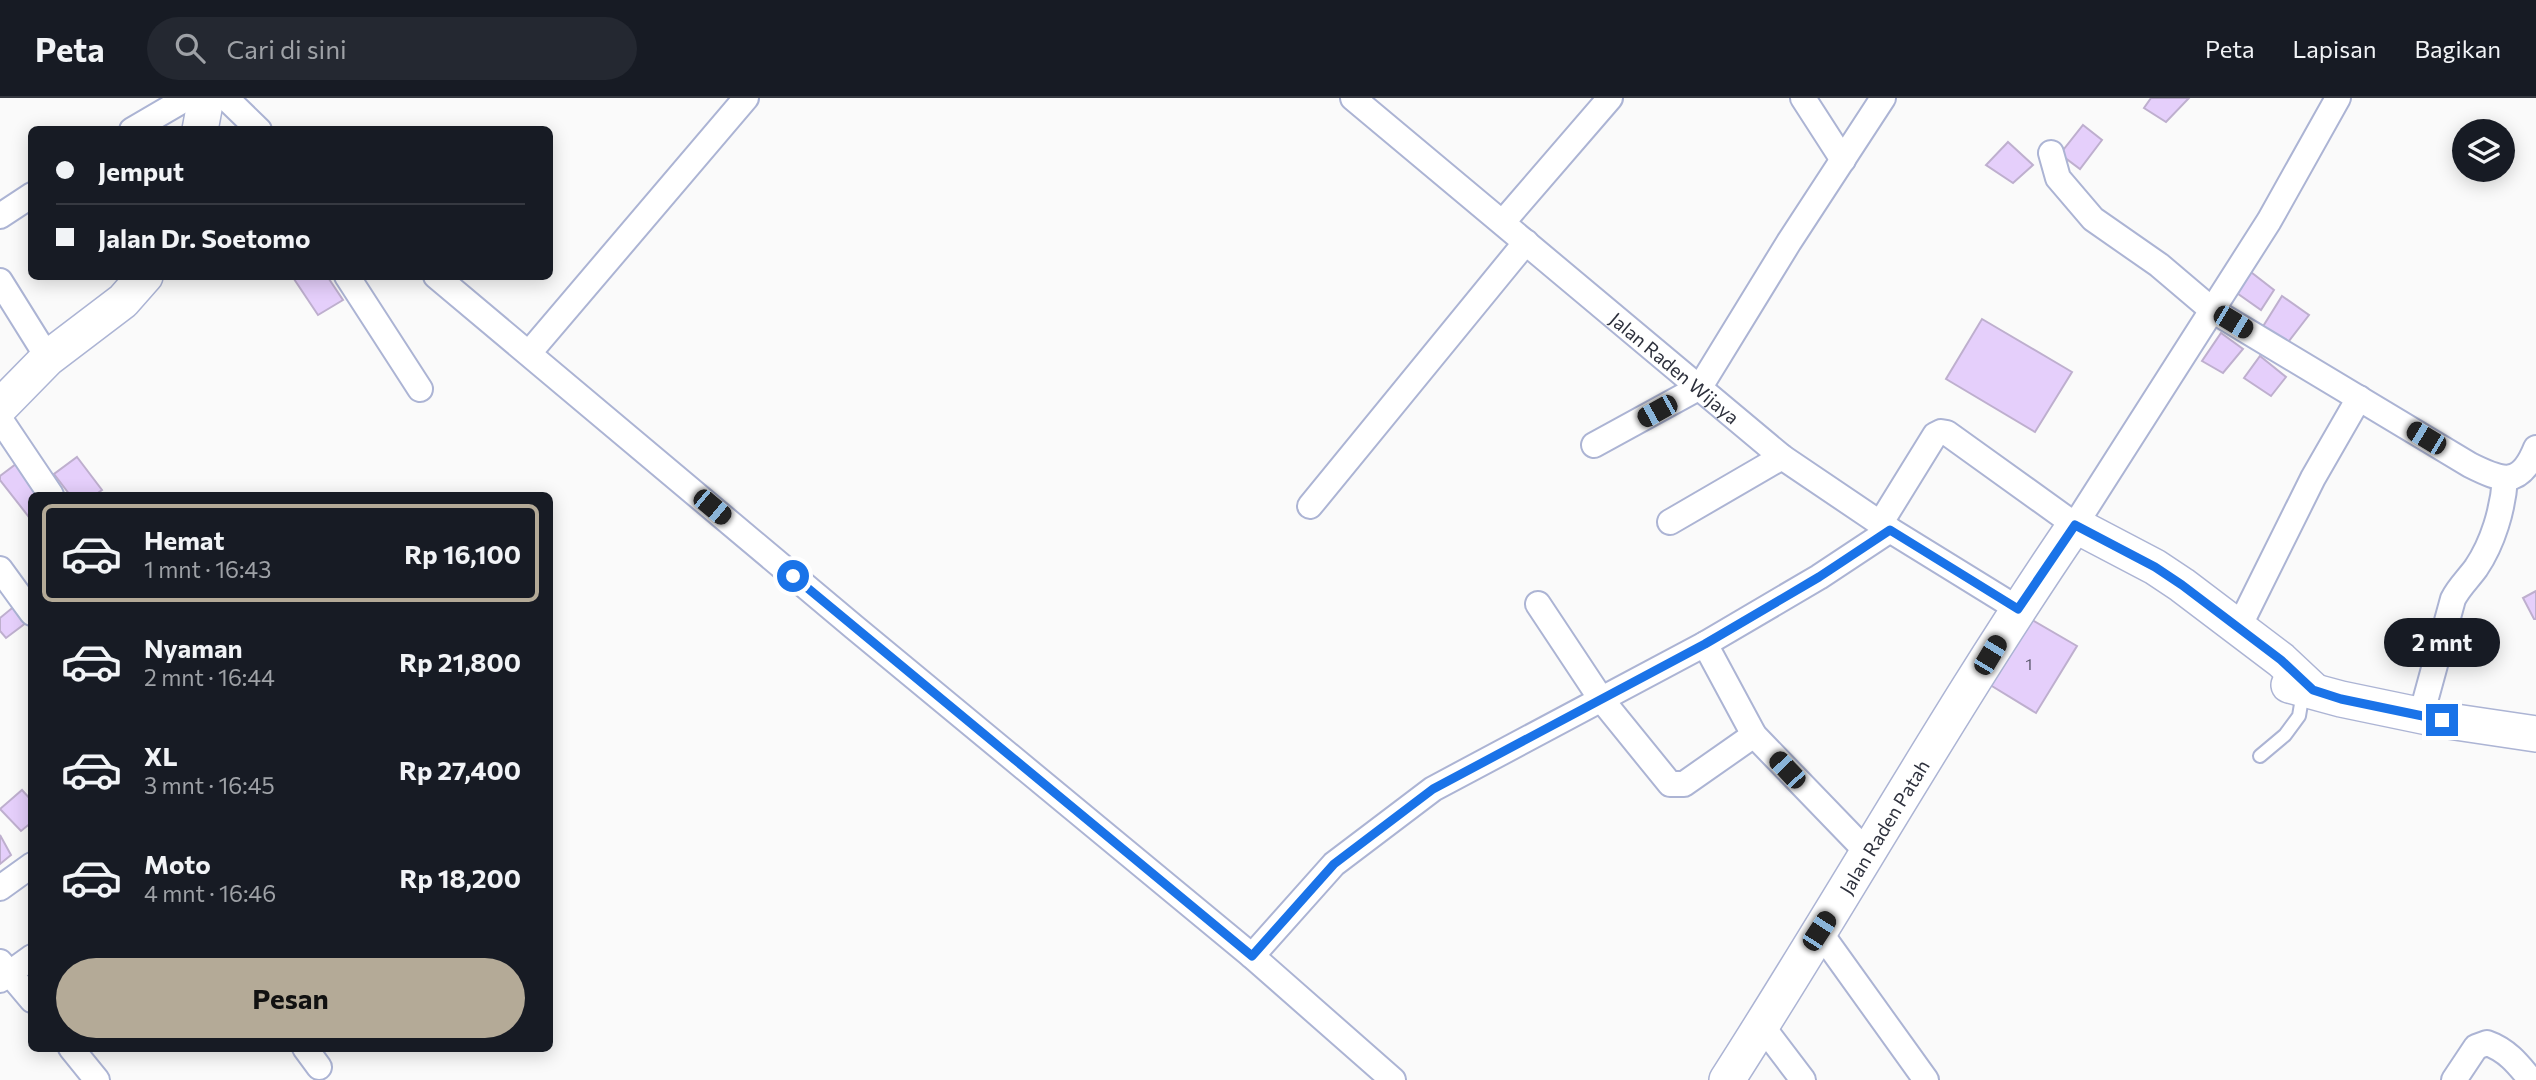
<!DOCTYPE html>
<html lang="id">
<head>
<meta charset="utf-8">
<style>
	:root { --surface:#171b24; --page:#242831; --text:#f1f3f6; --muted:#9ea1a6; --line:#363941; --accent:#b4aa97 }
	body { margin:0; font-family:Commissioner,sans-serif; background:var(--page); color:var(--text); height:100vh; display:flex; flex-direction:column; font-size:26px; white-space:nowrap }
	* { box-sizing:border-box; margin:0 }
	p { font-size:23px; color:var(--muted) }
	.icon { flex:none; width:38px; height:38px; fill:none; stroke:currentColor; stroke-width:2; stroke-linecap:round; stroke-linejoin:round }
	.map { position:relative; flex:1; overflow:hidden }
	.sheet { position:absolute; left:28px; top:394px; width:525px; height:560px; display:flex; flex-direction:column; background:var(--surface); border-radius:10px; box-shadow:0 4px 18px #0003 }
	.sheet>* { flex:none }
	.banner { position:absolute; left:28px; top:28px; width:525px; height:154px; border-radius:10px; box-shadow:0 4px 18px #0003; display:grid; align-content:center; height:154px; padding:0 28px; background:var(--surface) }
	.buttons { position:absolute; left:2452px; top:21px; display:grid; gap:14px }
	.buttons a { display:grid; place-items:center; width:63px; height:63px; border-radius:50%; background:var(--surface); box-shadow:0 4px 18px #0003; font-size:35px }
	.end { position:absolute; width:32px; height:32px; margin:-16px; border:9px solid #1a73e8; background:#fff; box-shadow:0 0 0 4px #fff }
	.from { border-radius:50% }
	.bubble { position:absolute; height:49px; border-radius:24px; background:var(--surface); box-shadow:0 4px 18px #0003; font-size:23px; font-weight:700; line-height:49px; text-align:center }
	.car { position:absolute; width:21px; height:42px; margin:-21px -10px; border-radius:9px; box-shadow:0 0 5px 2px #0007; background:linear-gradient(#222 24%,#8ab4d8 0 40%,#222 0 76%,#8ab4d8 0 86%,#222 0) }
	.banner b { display:flex; align-items:center; gap:24px; height:66px; font-size:26px }
	.banner b+b { border-top:2px solid var(--line) }
	.banner i { width:18px; height:18px; background:var(--text) }
	ul { padding:12px 0 0; list-style:none }
	li { display:flex; align-items:center; gap:21px; height:98px; margin:0 14px 10px; padding:0 14px; border:4px solid transparent; border-radius:10px }
	li div { flex:1 }
	li b { display:block; font-size:26px }
	li em { font-style:normal; font-weight:700 }
	li.current { border-color:var(--accent) }
	li>.icon { width:63px; height:63px; stroke-width:1.5 }
	.cta { display:flex; gap:14px; margin-top:auto; padding:14px 28px }
	.cta a { flex:1; height:80px; border-radius:42px; background:var(--accent); color:#111; font-size:28px; font-weight:700; line-height:80px; text-align:center }
	header { display:flex; align-items:center; gap:42px; box-sizing:border-box; height:98px; padding:0 35px; background:var(--surface); border-bottom:2px solid var(--line) }
	header strong { font-size:33px }
	nav { display:flex; gap:38px; margin-inline-start:auto; font-size:24px }
	.search { width:490px; height:63px; background:var(--page); display:flex; align-items:center; gap:18px; box-sizing:border-box; padding:0 24px; border-radius:38px; color:var(--muted); font-size:26px }
	.map>svg:first-child { display:block }
	.building { fill:#e5cffb; stroke:#beafce; stroke-width:2 }
	.lines { fill:none; stroke-linecap:round; stroke-linejoin:round }
	.lane-casing { stroke:#acb4d4; stroke-width:16 }
	.street-casing { stroke:#acb4d4; stroke-width:28 }
	.secondary-casing { stroke:#acb4d4; stroke-width:38 }
	.lane { stroke:#fff; stroke-width:12 }
	.street { stroke:#fff; stroke-width:24 }
	.secondary { stroke:#fff; stroke-width:35 }
	.route { stroke:#1a73e8; stroke-width:9 }
	.labels { text-anchor:middle; dominant-baseline:central; stroke-width:6; stroke-linejoin:round; paint-order:stroke }
	.number-label { font-size:16px; fill:#5b586c }
	.street-label { font-size:19px; fill:#2d303c; stroke:#fff }
</style>
</head>
<body>
<header>
<strong>Peta</strong>
<div class="search"><svg class="icon" aria-label="search" viewBox="0 0 24 24"><circle cx="10" cy="10" r="6"/><path d="M15 15l6 6"/></svg>Cari di sini</div>
<nav><a>Peta</a><a>Lapisan</a><a>Bagikan</a></nav>
</header>
<div class="map">
<svg width="2536" height="982" viewBox="0 0 2536 982">
	<rect width="100%" height="100%" fill="#fafafa"/>
	<g class="building">
		<polygon points="2151,0 2189,0 2166,24 2144,10"/>
		<polygon points="2083,27 2102,42 2080,71 2060,56"/>
		<polygon points="2008,44 2033,67 2013,85 1986,67"/>
		<polygon points="2247,171 2274,192 2261,212 2234,193"/>
		<polygon points="292,178 327,178 343,202 318,217"/>
		<polygon points="2282,198 2309,217 2286,247 2262,230"/>
		<polygon points="1982,221 2072,274 2035,334 1946,281"/>
		<polygon points="2221,235 2243,251 2223,275 2202,263"/>
		<polygon points="2260,258 2286,279 2271,298 2244,280"/>
		<polygon points="77,359 102,392 95,397 70,397 54,376"/>
		<polygon points="20,363 46,397 32,397 32,423 0,382 0,378"/>
		<polygon points="2536,493 2536,521 2534,521 2523,500"/>
		<polygon points="17,506 31,521 6,540 0,533 0,520"/>
		<polygon points="2020,515 2077,548 2036,615 1982,582"/>
		<polygon points="22,692 32,703 32,724 21,733 0,711"/>
		<polygon points="0,737 11,757 0,766"/>
	</g>
	<g class="lines">
		<g class="lane-casing">
			<polyline id="lane" points="2260,658 2285,637 2299,618 2303,594"/>
		</g>
		<g class="street-casing">
			<g id="street">
				<polyline points="226,0 259,32"/>
				<path id="s1" d="M1353,0L1782,359L1890,432L2018,511"/>
				<polyline points="1803,0 1843,62"/>
				<polyline points="132,32 187,0"/>
				<path d="M2051,55L2058,80L2093,121L2159,167L2212,212L2470,367C2502,383 2520,390 2536,350"/>
				<polyline points="0,118 32,97"/>
				<polyline points="1503,124 1610,0"/>
				<polyline points="347,178 420,291"/>
				<polyline points="436,178 854,529 1252,858 1393,982"/>
				<polyline points="0,183 48,260"/>
				<polyline points="529,255 746,0"/>
				<polyline points="0,321 51,397"/>
				<polyline points="1594,347 1700,289 1789,144 1883,0"/>
				<polyline points="1310,408 1526,144"/>
				<polyline points="1670,424 1782,359"/>
				<polyline points="1880,426 1935,337 1941,334 1947,335 2075,427 2269,123 2338,0"/>
				<polyline points="0,471 32,515"/>
				<polyline points="1538,506 1601,601 1670,686 1684,686 1754,637"/>
				<polyline points="2239,529 2313,380 2359,300"/>
				<polyline points="1705,546 1754,637 1869,756"/>
				<path d="M2421,618L2453,501C2459,489 2468,481 2476,470C2493,445 2503,411 2505,381"/>
				<polyline points="0,790 32,767"/>
				<polyline points="1819,833 1926,982"/>
				<polyline points="1252,858 1334,766 1433,691 1705,546 1819,479 1890,432"/>
				<polyline points="0,864 32,902"/>
				<polyline points="0,882 32,859"/>
				<polyline points="1762,928 1803,982"/>
				<polyline points="71,950 97,982"/>
				<polyline points="305,950 319,969"/>
				<path d="M2454,982L2476,949L2487,945C2507,952 2518,966 2531,982"/>
			</g>
		</g>
		<g class="secondary-casing">
			<g id="secondary">
				<polyline points="200,32 206,0"/>
				<polyline points="0,309 48,260 123,203 145,178"/>
				<polyline points="2289,587 2341,601 2442,622 2536,636"/>
				<path id="s2" d="M1727,982C1845,798 1952,607 2075,427L2155,469L2182,487L2281,562L2313,592"/>
			</g>
		</g>
		<use href="#lane" class="lane"/>
		<use href="#street" class="street"/>
		<use href="#secondary" class="secondary"/>
	</g>
	<g class="lines">
		<polyline class="route" points="793,478 1252,858 1334,766 1433,691 1705,546 1819,479 1890,432 2018,511 2075,427 2155,469 2182,487 2281,562 2313,592 2341,601 2442,622"/>
	</g>
	<g class="labels">
		<g class="number-label">
			<text x="2029" y="565">1</text>
		</g>
		<g class="street-label">
			<text stroke="none"><textPath href="#s1" startOffset="420">Jalan Raden Wijaya</textPath></text>
			<text stroke="none"><textPath href="#s2" startOffset="298">Jalan Raden Patah</textPath></text>
		</g>
	</g>
</svg>
<div class="buttons">
<a><svg class="icon" aria-label="layers" viewBox="0 0 24 24"><path d="M12 4l9 5-9 5-9-5zM3 14l9 5 9-5"/></svg></a>
</div>
<i class="end from" style="left:793px;top:478px"></i>
<i class="end" style="left:2442px;top:622px"></i>
<div class="bubble" style="left:2384px;top:520px;width:116px">2 mnt</div>
<i class="car" style="left:2233px;top:224px;rotate:121deg"></i>
<i class="car" style="left:1657px;top:313px;rotate:241deg"></i>
<i class="car" style="left:2426px;top:340px;rotate:301deg"></i>
<i class="car" style="left:712px;top:409px;rotate:130deg"></i>
<i class="car" style="left:1990px;top:557px;rotate:31deg"></i>
<i class="car" style="left:1787px;top:672px;rotate:317deg"></i>
<i class="car" style="left:1819px;top:833px;rotate:33deg"></i>
<div class="banner">
<b><i class="from"></i>Jemput</b>
<b><i></i>Jalan Dr. Soetomo</b>
</div>
<section class="sheet">
<ul>
<li class="current"><svg class="icon" aria-label="car" viewBox="0 0 24 24"><path d="M5 17H2v-5l4-1 3-4h7l3 4 3 1v5h-3M9 17h6M6 11h13"/><circle cx="7" cy="17" r="2"/><circle cx="17" cy="17" r="2"/></svg><div><b>Hemat</b><p>1 mnt · 16:43</p></div><em>Rp 16,100</em></li>
<li><svg class="icon" aria-label="car" viewBox="0 0 24 24"><path d="M5 17H2v-5l4-1 3-4h7l3 4 3 1v5h-3M9 17h6M6 11h13"/><circle cx="7" cy="17" r="2"/><circle cx="17" cy="17" r="2"/></svg><div><b>Nyaman</b><p>2 mnt · 16:44</p></div><em>Rp 21,800</em></li>
<li><svg class="icon" aria-label="car" viewBox="0 0 24 24"><path d="M5 17H2v-5l4-1 3-4h7l3 4 3 1v5h-3M9 17h6M6 11h13"/><circle cx="7" cy="17" r="2"/><circle cx="17" cy="17" r="2"/></svg><div><b>XL</b><p>3 mnt · 16:45</p></div><em>Rp 27,400</em></li>
<li><svg class="icon" aria-label="car" viewBox="0 0 24 24"><path d="M5 17H2v-5l4-1 3-4h7l3 4 3 1v5h-3M9 17h6M6 11h13"/><circle cx="7" cy="17" r="2"/><circle cx="17" cy="17" r="2"/></svg><div><b>Moto</b><p>4 mnt · 16:46</p></div><em>Rp 18,200</em></li>
</ul>
<div class="cta"><a>Pesan</a></div>
</section>
</div>
</body>
</html>
